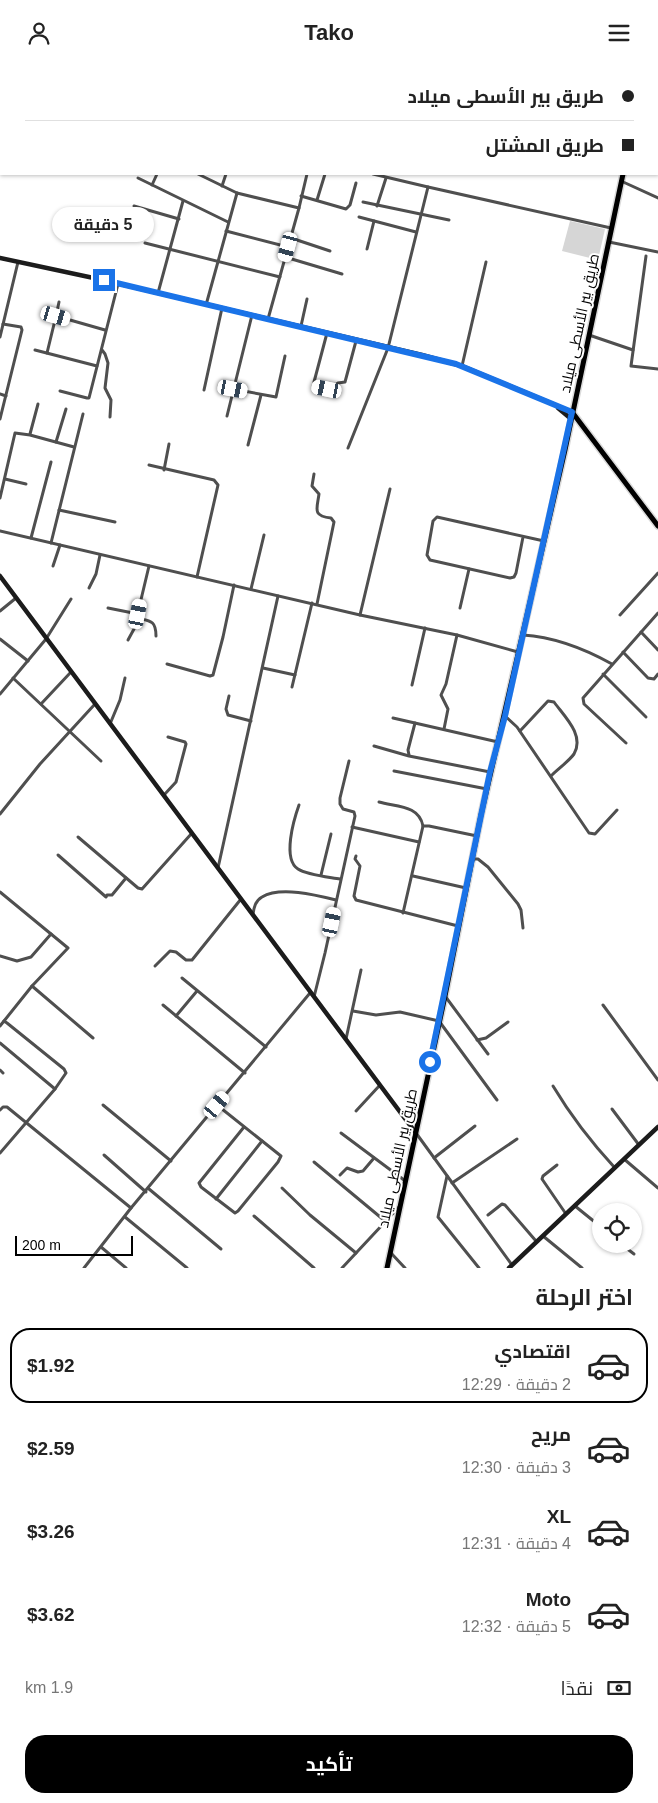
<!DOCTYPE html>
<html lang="ar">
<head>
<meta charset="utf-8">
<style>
	:root { --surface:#fff; --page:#f2f2f2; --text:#222; --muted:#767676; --line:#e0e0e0; --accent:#000 }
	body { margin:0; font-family:Helvetica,Cairo,sans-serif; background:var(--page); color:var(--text); direction:rtl; height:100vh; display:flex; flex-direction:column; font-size:19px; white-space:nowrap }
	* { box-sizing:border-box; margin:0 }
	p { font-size:16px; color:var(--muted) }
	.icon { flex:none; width:28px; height:28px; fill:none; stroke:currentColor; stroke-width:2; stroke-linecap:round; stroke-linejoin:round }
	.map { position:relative; height:1203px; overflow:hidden; direction:ltr }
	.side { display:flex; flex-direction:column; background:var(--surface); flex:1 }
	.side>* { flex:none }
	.banner { position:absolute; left:0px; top:0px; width:659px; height:110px; box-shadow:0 1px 4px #0004; direction:rtl; display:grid; align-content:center; height:110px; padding:0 25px; background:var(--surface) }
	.fabs { position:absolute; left:592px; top:1138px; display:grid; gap:10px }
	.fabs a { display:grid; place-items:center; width:50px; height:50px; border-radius:50%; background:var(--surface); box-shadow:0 1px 4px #0004; font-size:25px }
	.scale { position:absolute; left:15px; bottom:12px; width:118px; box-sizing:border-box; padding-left:5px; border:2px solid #000; border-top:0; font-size:14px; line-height:18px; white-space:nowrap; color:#000; -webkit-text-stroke:4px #fff; paint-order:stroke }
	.end { position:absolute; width:22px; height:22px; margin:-11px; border:6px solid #1a73e8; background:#fff; box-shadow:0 0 0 2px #fff }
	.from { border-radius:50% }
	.bubble { position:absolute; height:35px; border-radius:18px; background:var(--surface); box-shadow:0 1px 4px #0004; font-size:16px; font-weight:700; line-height:35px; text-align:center; direction:rtl }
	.car { position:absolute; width:15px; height:30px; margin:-15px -8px; border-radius:6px; box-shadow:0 0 4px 1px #0007; background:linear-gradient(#fff 24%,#345 0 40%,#fff 0 76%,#345 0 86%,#fff 0) }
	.banner b { display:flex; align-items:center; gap:18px; height:48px; font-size:19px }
	.banner b+b { border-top:1px solid var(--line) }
	.banner i { width:12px; height:12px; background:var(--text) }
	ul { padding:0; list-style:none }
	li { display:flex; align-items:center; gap:15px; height:75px; margin:0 10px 8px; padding:0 15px; border:2px solid transparent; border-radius:20px }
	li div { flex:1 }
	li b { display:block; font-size:19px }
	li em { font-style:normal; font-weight:700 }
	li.active { border-color:var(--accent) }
	li>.icon { width:45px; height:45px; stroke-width:1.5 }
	h2 { padding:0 25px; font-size:22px; line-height:60px }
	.pay { display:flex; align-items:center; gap:12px; height:55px; padding:0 25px; font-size:19px }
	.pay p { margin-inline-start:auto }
	.cta { display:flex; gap:10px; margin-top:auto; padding:10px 25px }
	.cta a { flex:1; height:58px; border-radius:20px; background:var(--accent); color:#fff; font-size:20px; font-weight:700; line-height:58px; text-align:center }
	header { display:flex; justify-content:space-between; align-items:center; height:65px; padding:0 25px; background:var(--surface); font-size:22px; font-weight:700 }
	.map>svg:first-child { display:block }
	.green { fill:#d6d6d6 }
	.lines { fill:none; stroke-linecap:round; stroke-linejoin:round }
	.primary-casing { stroke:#dbdbdb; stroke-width:8 }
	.street { stroke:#4f4f4f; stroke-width:3 }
	.secondary { stroke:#1c1c1c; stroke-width:4.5 }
	.primary { stroke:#000; stroke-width:5 }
	.route { stroke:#1a73e8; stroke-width:6 }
	.labels { text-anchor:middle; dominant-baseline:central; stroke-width:4; stroke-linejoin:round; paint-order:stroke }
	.street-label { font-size:15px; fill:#000; stroke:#fff }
</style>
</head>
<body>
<header><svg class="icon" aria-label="menu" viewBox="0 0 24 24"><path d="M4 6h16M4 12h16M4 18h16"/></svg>Tako<svg class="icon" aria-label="person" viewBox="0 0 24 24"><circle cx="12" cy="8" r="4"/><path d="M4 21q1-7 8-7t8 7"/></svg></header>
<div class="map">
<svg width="658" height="1203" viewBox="0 0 658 1203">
	<rect width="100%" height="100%" fill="#fff"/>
	<polygon class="green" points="570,156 605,164 598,195 562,186"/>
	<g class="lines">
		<g class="primary-casing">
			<g id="primary">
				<polyline points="649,1 649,0"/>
				<polyline points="572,347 658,461"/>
				<polyline points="387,1203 445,931 481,750 565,385 623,109"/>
			</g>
		</g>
		<g class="street">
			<polyline points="61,0 64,1"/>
			<polyline points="151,1 151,0"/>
			<polyline points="212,1 213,0"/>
			<polyline points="275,1 276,0"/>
			<polyline points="338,1 338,0"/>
			<polyline points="396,1 397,0"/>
			<polyline points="198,109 237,128 299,143"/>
			<polyline points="373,109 428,122 611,163"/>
			<polyline points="138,113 228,157"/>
			<polyline points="621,116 658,133"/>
			<polyline points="152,120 157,109"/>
			<polyline points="222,121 226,109"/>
			<polyline points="301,131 346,144 350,140 356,118"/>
			<polyline points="317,135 325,109"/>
			<polyline points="363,137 449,155"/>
			<polyline points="134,141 179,154"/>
			<polyline points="377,141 386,113"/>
			<polyline points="359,152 416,167"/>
			<polyline points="226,166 288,182"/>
			<polyline points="291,173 330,186"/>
			<polyline points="609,177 658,187"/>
			<polyline points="145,178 280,212"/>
			<polyline points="367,184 374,156"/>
			<polyline points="646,191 631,301 658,304"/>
			<polyline points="285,192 342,209"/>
			<polyline points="158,228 183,136"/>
			<polyline points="59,237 56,251 105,265"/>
			<polyline points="206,240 237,128"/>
			<polyline points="268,254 299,143 307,109"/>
			<polyline points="301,261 307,234"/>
			<polyline points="327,268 314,317 316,321 330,324 338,318 345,317 356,276"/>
			<polyline points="589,270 633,285"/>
			<polyline points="0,272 18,197"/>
			<polyline points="35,285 97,301"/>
			<polyline points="102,285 105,289 108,298 105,323 111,335 110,352"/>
			<polyline points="47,288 56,251"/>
			<polyline points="462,301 486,197"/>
			<polyline points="233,324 276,332 285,291"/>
			<polyline points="204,325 222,243"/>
			<polyline points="60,326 87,333 89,333 118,219"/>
			<polyline points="0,329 6,331"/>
			<polyline points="227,351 252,250"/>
			<polyline points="0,354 22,265 21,262 3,259"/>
			<polyline points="30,369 38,339"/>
			<polyline points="56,377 66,344"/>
			<polyline points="248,380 261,330"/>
			<polyline points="348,383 388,283 428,122"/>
			<polyline points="149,400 214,415 218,420 197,512"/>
			<polyline points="164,405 169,379"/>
			<path d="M314,409L312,421L319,429C317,444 312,451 331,453L334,457L317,539"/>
			<polyline points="5,414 26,419"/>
			<polyline points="0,433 15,368 30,370 74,382"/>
			<polyline points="59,445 115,457"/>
			<polyline points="0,466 360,550 457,570 518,587"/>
			<polyline points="523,472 516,508 514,512 510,513 430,495 427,490 433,456 437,452 544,476"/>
			<polyline points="31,473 51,397"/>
			<polyline points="51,478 83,349"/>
			<polyline points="53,501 60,480"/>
			<polyline points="89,523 96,509 100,490"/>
			<polyline points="251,524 264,470"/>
			<polyline points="108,543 138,549"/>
			<polyline points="460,543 469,504"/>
			<polyline points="0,546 16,533"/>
			<polyline points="360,550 390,424"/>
			<polyline points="620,550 658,508"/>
			<path d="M137,553C150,556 156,555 156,571"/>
			<polyline points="641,567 658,585"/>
			<path d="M523,570C555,572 585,584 612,599"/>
			<polyline points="0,574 28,596"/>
			<polyline points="128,575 134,564 149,501"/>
			<polyline points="623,587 648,613 654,614 658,609"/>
			<polyline points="167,599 210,611 213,610 223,572 234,520"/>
			<polyline points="263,603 295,610"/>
			<polyline points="603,609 646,652"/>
			<polyline points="13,613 101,696"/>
			<polyline points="412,620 425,563"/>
			<polyline points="292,622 312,538"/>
			<polyline points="0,629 46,574 71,534"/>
			<polyline points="229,631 226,644 228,650 251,656"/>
			<polyline points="41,639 71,607"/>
			<polyline points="505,651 517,662 589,768 595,769 617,745"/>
			<polyline points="393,653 498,677"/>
			<polyline points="110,659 120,635 125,613"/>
			<polyline points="444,664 448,644 441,630 446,619 457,570"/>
			<path d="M520,666L548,636L554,637C564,651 585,670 574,689C568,697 558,704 551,711"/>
			<polyline points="626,678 584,639 583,633 658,548"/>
			<polyline points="374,681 409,691 490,707"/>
			<polyline points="409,690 408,685 415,658"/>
			<polyline points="394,706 487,724"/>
			<polyline points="164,730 176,717 186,679 185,677 168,672"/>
			<path d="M379,737C397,742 419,740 423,761"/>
			<path d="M299,740C294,754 282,794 298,804C307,810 329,812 340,814"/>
			<polyline points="0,749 40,699 95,639"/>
			<polyline points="352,762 419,777"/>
			<polyline points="78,772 138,823 142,824 192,768"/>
			<polyline points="58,790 106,832 107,830 112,830 126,813"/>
			<polyline points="356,791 355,794 360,801 354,831 356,835 458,861"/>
			<polyline points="473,794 478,794 488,802 518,839 521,845 523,863"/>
			<polyline points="218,803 278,531"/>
			<polyline points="321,810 331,769"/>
			<polyline points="413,811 466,823"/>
			<polyline points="0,827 68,883 32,921"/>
			<polyline points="403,848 423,761 429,761 477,771"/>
			<path d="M253,849C254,843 255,836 262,832C280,821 316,830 336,835"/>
			<polyline points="0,891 17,896 31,892 51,869"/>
			<polyline points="155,901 170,886 176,887 186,895 192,895 241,834"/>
			<polyline points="182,913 266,982"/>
			<polyline points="445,931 488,989"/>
			<polyline points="314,932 325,888 355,751 354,747 343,744 340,739 340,733 349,696"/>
			<polyline points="163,940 245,1008"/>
			<polyline points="603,940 658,1015"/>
			<polyline points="353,946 376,950 400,947 439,956 497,1035"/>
			<polyline points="176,951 197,926"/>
			<polyline points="4,956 32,921 93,973"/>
			<polyline points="0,961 4,956 7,958 64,1004 66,1008 55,1024 0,1088"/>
			<polyline points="346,974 361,905"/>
			<polyline points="477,975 486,973 508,957"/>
			<polyline points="0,978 55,1024"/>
			<polyline points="0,1005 3,1008"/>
			<path d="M553,1021C571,1051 591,1077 615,1103"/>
			<polyline points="103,1040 171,1096"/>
			<polyline points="217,1040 281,1091 278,1097 238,1146 235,1148 201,1122 199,1118 244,1062"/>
			<polyline points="612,1044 639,1080"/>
			<polyline points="0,1045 3,1042 7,1042 131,1143"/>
			<polyline points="356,1046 380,1020"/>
			<polyline points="341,1068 404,1115"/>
			<polyline points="416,1068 512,1200"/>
			<polyline points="104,1090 146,1127"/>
			<polyline points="434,1093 475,1061"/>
			<polyline points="624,1094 658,1123"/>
			<polyline points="314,1097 385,1156"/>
			<polyline points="557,1100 543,1111 542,1114 566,1149"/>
			<polyline points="340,1110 347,1103 358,1107 363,1106 374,1093"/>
			<polyline points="447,1111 438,1152 479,1203"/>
			<polyline points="452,1118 517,1074"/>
			<polyline points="282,1123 310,1150 356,1188"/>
			<polyline points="149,1124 221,1184"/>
			<polyline points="216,1134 262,1076"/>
			<polyline points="575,1141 601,1162"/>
			<polyline points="488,1150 502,1139 505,1140 536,1176"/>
			<polyline points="254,1151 314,1203"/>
			<polyline points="125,1152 187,1203"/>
			<polyline points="543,1171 582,1203"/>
			<polyline points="621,1179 634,1189"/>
			<polyline points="101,1182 126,1203"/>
			<polyline points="391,1188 405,1203"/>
			<polyline points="84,1203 131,1143 310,928"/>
			<polyline points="342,1203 399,1142"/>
		</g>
		<g class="secondary">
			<polyline points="0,193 103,215 422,290 462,301 572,347"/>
			<polyline points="558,343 570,353"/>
			<polyline points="0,511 415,1067"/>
			<polyline points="509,1203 658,1062"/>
		</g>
		<use href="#primary" class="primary"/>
	</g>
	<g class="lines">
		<polyline class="route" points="104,215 456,299 572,347 505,651 490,707 430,997"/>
	</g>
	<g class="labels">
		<g class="street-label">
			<text transform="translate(579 258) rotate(-78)">طريق بير الأسطى ميلاد</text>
			<text transform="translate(397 1093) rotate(-78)">طريق بير الأسطى ميلاد</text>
		</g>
	</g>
</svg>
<div class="fabs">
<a><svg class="icon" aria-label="locate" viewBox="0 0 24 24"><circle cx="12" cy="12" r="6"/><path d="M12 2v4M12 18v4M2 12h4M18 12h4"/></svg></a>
</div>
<div class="scale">200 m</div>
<i class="end from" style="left:430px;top:997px"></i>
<i class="end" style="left:104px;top:215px"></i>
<div class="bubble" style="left:52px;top:142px;width:102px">5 دقيقة</div>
<i class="car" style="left:288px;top:182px;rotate:195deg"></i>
<i class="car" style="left:56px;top:251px;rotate:106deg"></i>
<i class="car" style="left:233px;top:324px;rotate:101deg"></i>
<i class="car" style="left:327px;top:324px;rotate:282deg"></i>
<i class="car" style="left:138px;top:549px;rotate:11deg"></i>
<i class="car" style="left:332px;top:857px;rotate:12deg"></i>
<i class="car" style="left:217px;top:1040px;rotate:40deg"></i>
<div class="banner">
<b><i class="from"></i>طريق بير الأسطى ميلاد</b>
<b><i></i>طريق المشتل</b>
</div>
</div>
<section class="side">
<h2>اختر الرحلة</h2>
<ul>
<li class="active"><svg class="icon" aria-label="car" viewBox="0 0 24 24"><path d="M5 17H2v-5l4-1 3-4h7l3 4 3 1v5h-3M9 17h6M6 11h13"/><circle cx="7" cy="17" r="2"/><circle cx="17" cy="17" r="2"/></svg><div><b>اقتصادي</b><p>2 دقيقة · 12:29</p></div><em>$1.92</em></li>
<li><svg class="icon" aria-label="car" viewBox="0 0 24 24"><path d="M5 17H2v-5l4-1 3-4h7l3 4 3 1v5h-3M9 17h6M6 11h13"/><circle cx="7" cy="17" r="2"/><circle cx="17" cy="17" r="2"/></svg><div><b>مريح</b><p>3 دقيقة · 12:30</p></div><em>$2.59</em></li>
<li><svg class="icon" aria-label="car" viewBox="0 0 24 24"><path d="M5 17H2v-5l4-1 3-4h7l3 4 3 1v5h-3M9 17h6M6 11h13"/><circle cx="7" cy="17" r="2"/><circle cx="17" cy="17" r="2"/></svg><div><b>XL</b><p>4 دقيقة · 12:31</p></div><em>$3.26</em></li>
<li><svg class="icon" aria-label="car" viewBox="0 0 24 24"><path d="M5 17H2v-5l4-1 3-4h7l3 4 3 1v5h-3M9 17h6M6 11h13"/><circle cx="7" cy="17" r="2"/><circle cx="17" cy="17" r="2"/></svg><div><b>Moto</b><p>5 دقيقة · 12:32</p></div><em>$3.62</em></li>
</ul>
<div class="pay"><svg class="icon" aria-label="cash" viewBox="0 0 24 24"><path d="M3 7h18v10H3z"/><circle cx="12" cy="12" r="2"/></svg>نقدًا<p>1.9 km</p></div>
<div class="cta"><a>تأكيد</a></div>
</section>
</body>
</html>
